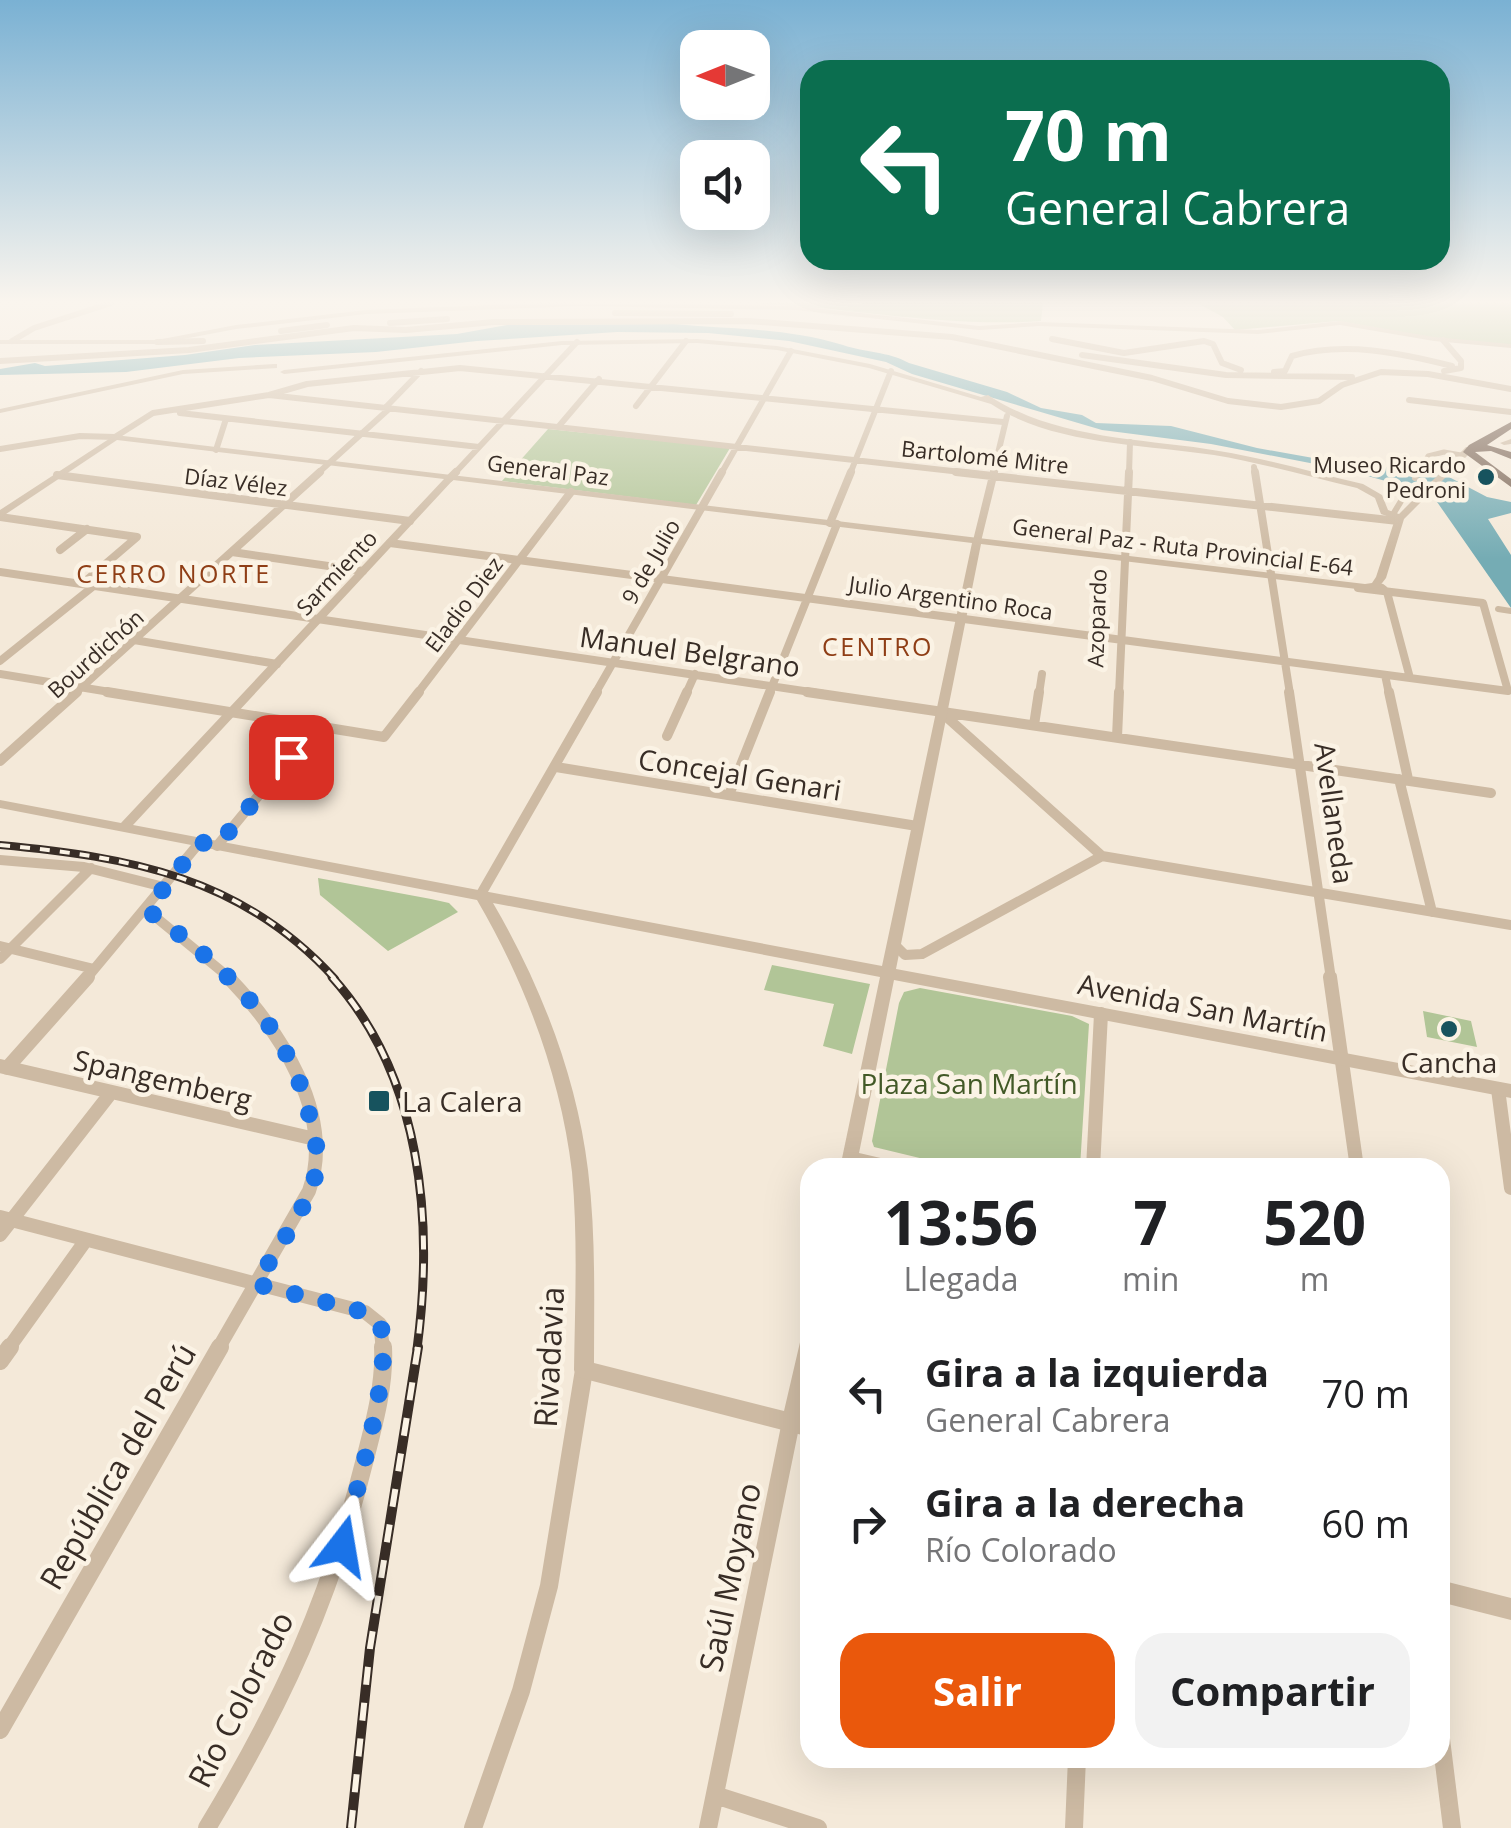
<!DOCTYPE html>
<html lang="es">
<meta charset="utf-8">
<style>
body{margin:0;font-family:"Open Sans",sans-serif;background:#f2f2f2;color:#202124;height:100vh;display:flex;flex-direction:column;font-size:38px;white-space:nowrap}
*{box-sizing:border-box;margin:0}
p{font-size:32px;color:#757577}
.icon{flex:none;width:55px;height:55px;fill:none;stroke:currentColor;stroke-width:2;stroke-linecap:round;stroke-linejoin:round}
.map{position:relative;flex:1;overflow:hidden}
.drawer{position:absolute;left:800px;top:1158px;width:650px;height:610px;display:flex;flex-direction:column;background:#fff;border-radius:30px;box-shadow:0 10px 40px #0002}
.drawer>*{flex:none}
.hud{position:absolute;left:800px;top:60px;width:650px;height:210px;border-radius:30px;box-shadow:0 10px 40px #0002;background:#0b6e4f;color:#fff;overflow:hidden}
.needle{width:65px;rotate:269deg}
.buttons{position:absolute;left:680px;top:30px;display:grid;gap:20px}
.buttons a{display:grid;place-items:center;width:90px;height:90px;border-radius:20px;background:#fff;box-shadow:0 10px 40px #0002;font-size:50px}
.pin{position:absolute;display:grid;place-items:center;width:85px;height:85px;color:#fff;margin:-42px;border-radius:20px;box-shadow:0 5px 15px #0006}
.me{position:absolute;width:110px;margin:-55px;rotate:14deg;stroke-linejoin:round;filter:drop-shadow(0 0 8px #0008)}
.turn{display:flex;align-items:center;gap:35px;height:210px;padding:0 40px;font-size:45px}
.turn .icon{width:130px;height:130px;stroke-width:2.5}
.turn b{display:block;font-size:70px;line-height:85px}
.eta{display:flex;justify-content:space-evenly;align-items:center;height:170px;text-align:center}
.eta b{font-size:60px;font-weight:700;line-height:70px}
.button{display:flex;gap:20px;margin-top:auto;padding:20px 40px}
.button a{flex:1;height:115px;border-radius:30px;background:#ea580c;color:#fff;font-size:40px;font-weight:700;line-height:115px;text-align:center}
.button a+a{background:#f2f2f2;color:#202124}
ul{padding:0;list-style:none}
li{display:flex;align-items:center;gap:30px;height:130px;padding:0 40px}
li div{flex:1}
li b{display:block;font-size:38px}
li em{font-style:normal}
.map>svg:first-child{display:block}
.green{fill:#b1c597}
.water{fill:#75acb4}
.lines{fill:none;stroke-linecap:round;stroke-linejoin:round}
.pedestrian-far1{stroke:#cdbaa3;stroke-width:5}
.pedestrian{stroke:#cdbaa3;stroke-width:6}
.minor-far4{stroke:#cdbaa3;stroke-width:6}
.minor-far3{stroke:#cdbaa3;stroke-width:8}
.minor-far2{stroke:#cdbaa3;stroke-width:10}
.minor-far1{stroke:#cdbaa3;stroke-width:14}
.minor{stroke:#cdbaa3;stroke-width:18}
.tertiary{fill:#cdbaa3;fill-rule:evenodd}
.primary{fill:#7b6555;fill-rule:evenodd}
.rail-far2-casing{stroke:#382d26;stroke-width:8}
.rail-far1-casing{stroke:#382d26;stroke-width:9}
.rail-casing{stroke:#382d26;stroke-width:10}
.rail-far2{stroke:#fbf3e5;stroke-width:4;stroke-dasharray:10;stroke-linecap:butt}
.rail-far1{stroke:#fbf3e5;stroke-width:5;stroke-dasharray:14;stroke-linecap:butt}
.rail{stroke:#fbf3e5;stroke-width:6;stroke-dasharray:18;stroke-linecap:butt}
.route{stroke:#1a73e8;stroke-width:18;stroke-dasharray:0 32.4}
.poi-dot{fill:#17535e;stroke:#fbf3e5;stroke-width:4}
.labels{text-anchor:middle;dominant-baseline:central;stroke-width:9;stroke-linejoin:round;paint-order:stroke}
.far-street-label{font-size:22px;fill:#382d26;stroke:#fbf3e5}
.far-poi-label{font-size:22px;fill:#382d26;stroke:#fbf3e5;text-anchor:end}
.far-neighbourhood-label{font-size:25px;letter-spacing:2.5px;fill:#8f3e16;stroke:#fbf3e5}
.street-label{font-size:28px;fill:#382d26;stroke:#fbf3e5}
.poi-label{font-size:28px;fill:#382d26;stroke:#fbf3e5}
.park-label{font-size:28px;fill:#425927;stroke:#fbf3e5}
.near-street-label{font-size:32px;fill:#382d26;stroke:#fbf3e5}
</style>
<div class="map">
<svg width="1511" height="1828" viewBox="0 0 1511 1828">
<rect width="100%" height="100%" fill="#f4e9d9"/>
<path class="green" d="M746 303H1043L1041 321C942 328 845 306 746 303Z
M1511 303V345L1434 338 1338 321 1235 330 1223 317 1199 304Z
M548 429 730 448 696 505 502 481Z
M318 878 431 899 449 903 458 912 388 951 320 895Z
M772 965 870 984 852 1054 823 1046 834 1004 764 990Z
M920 988 1072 1016 1089 1024 1080 1167H957L874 1147 872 1141 899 1003 904 992Z
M1423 1011 1471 1021 1477 1047 1427 1037Z"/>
<path class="water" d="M674 324C736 330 782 327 843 345 866 353 887 351 909 363L1007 392 1041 408 1082 415 1096 423 1171 426 1257 448 1358 466 1409 468 1449 477 1487 497 1511 502V513L1488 519 1511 555V608L1435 499 1418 490 1346 470 1211 444 1102 430 912 374 886 362 789 341 708 333 617 332 477 341 376 352 239 358 126 372 0 375V369L35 363 45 366 185 355 255 345 457 334 507 325Z"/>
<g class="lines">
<path class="pedestrian-far1" d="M1417 474 1428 456 1444 452 1461 455"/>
<path class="pedestrian" d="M1415 478 1419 472
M1392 516 1409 488
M1498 609 1511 611"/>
<path class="minor-far4" d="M615 313 731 314
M390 323 447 319
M281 331 327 325
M1052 339 1124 353 1204 341 1213 344 1222 363 1241 370
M1443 340 1461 361V368L1444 371
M12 341 34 328 111 303
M157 342 203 341
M1082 355 1226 375 1352 377
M0 361 189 350 354 328 406 330 494 322 748 321 952 337 1152 378 1228 401 1281 407 1319 401 1342 385 1381 372 1428 374 1511 389
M1274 372 1285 371 1292 356C1344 341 1401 353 1452 366
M269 395 979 474
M1409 400 1511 412
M636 406 686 341
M386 407 421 371
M180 413 479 447
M559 426 599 379
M0 449 80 436 115 437 153 413 269 395 307 384 460 368 1003 422
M216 450 226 419
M1254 467 1255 474
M317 474 390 408
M454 474 577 342
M721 474 791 351
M850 474 891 371
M993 474 1007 416
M1129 474 1130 442"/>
<path class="minor-far3" d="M956 472 1398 521
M1255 472 1290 694
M57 475 410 521
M450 478 456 472
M0 517 137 537 82 584
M830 523 851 472
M977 541 994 472
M390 543 1508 691 1483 603 1358 588
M60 550 87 529
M232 552 363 571
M0 572 824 694
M1382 588 1387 592 1410 678
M134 640 277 664
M0 661 95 585
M0 674 122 694
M1385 675 1389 694
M74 694 320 472
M417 694 571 492
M595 694 722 472
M686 694 695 674
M769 694 837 524
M1039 694 1042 674
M1119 694 1129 472"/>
<path class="minor-far2" d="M107 692 384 737 419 692
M807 692 1491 793
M1289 692 1331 979
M1389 692 1408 779
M941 712 1102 856
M1034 725 1039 692
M667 736 687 692
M1117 737 1119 692
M0 761 77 692
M556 767 917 826
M1399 779 1432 912
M729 795 770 692
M217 846 315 727
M1102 856 1511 925
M0 860 84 867 164 887
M481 894 597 692
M147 910 231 979
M893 943 905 955 922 954 1102 856
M0 946 94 969
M0 959 91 868
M86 979 200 842"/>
<path class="minor-far1" d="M1330 977 1357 1168
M0 1066 315 1139
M7 1068 88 977
M1498 1089 1511 1188
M850 1158 893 1168
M1093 1168 1101 1014
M0 1217 365 1312 380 1324 383 1349
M0 1235 110 1094
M8 1349 86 1240
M218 1349 309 1191C336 1114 279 1030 228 977"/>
<path class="minor" d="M0 1361 10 1347
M0 1730 220 1347
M1440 1731 1452 1828
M715 1795 818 1828
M207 1828C282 1704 330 1600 365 1459 374 1424 385 1384 383 1347
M473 1828 521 1691 549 1586 584 1370
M708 1828 791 1422
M1074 1828 1077 1758"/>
<path class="tertiary" d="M543 303 796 306 979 326 1039 322 1258 330 1340 321 1434 337 1511 344V348L1434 341 1340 325 1258 334 1039 326 979 330 796 310 582 306 366 314 236 329 157 344H0V340H157L236 325 366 310Z
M697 339 777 346 870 364 981 397 988 395C1056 440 1141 438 1219 451 1268 459 1315 473 1363 484L1382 495 1388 510 1399 514 1466 447H1472V451L1404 519 1386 578 1379 587 1365 590 981 544 896 969 1511 1084V1098L894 980 856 1168H840L880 977 493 903C540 983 577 1077 588 1170 596 1234 594 1299 594 1363L784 1411 801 1338 803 1331 810 1329V1380L802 1415 810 1417V1437L577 1377 574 1370C575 1304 578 1238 572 1172 561 1077 525 982 477 900L0 808V800L121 823 444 479 117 440 3 516 0 517V510L115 435 1365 584 1372 583 1376 577 1395 519 1381 514 1375 498 1357 488C1310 477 1262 463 1214 455 1143 444 1052 445 991 404L869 368 777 350 697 343 562 345 284 374 280 372 284 370 562 341ZM453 480 972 543 882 966 133 825Z
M274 364H277V368L183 374 0 413V409L183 370Z
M1511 439V444L1504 445 1500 443Z
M1440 1580 1511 1598V1620L1440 1602Z"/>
<path class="primary" d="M1511 422V429L1487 445 1511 452V459L1491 451 1475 452 1511 479V487L1463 452 1469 445Z"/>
<g class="rail-far2-casing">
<path id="rail-far2" d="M0 845C130 857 243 877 335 979"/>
</g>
<g class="rail-far1-casing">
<path id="rail-far1" d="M332 977C422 1077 434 1221 417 1349"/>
</g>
<g class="rail-casing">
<path id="rail" d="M351 1828 370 1648 418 1347"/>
</g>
<use href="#rail-far2" class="rail-far2"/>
<use href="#rail-far1" class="rail-far1"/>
<use href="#rail" class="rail"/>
</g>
<linearGradient id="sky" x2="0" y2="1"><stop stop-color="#7ab1d3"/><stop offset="0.54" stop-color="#faf5ee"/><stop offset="1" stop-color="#faf5ee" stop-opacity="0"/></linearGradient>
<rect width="1511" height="559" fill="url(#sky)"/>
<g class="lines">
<path class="route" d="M291 757 217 846 200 842 147 910C223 965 292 1027 311 1123 314 1137 320 1155 317 1169 308 1209 276 1249 256 1284L364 1312C371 1316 379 1319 381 1328 393 1371 354 1499 342 1546"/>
</g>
<g class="poi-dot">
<circle cx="1486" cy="477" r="10"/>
<circle cx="1449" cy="1029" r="10"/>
<rect x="367" y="1089" width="24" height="24" rx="5"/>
</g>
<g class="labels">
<g class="far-street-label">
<text transform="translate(985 456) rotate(6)">Bartolomé Mitre</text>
<text transform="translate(548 469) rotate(7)">General Paz</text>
<text transform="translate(236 481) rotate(7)">Díaz Vélez</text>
<text transform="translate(1183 546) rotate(7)">General Paz - Ruta Provincial E-64</text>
<text transform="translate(650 561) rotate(-60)">9 de Julio</text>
<text transform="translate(336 572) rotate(-47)">Sarmiento</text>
<text transform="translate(951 597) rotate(8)">Julio Argentino Roca</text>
<text transform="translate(463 604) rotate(-53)">Eladio Diez</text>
<text transform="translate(1096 618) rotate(-88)">Azopardo</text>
<text transform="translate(95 653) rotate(-42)">Bourdichón</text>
</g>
<g class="far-poi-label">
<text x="1466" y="464">Museo Ricardo<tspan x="1466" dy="25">Pedroni</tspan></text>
</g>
<g class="far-neighbourhood-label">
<text x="174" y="573">CERRO NORTE</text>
<text x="878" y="646">CENTRO</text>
</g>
<g class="street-label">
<text transform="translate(690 651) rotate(8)">Manuel Belgrano</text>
<text transform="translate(740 774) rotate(9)">Concejal Genari</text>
<text transform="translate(1335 813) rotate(82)">Avellaneda</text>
<text transform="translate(1203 1007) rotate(11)">Avenida San Martín</text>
<text transform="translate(163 1079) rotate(13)">Spangemberg</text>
</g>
<g class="poi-label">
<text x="1449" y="1062">Cancha</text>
<text x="402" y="1101" text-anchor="start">La Calera</text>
</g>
<g class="park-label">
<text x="969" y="1083">Plaza San Martín</text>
</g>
<g class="near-street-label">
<text transform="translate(548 1357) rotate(-87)">Rivadavia</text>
<text transform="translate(117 1466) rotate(-60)">República del Perú</text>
<text transform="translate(729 1577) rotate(-78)">Saúl Moyano</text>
<text transform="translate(240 1699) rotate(-63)">Río Colorado</text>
</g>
</g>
</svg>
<div class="buttons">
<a><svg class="needle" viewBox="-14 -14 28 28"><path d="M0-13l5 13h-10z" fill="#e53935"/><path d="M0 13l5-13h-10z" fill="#757577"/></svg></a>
<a><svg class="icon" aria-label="sound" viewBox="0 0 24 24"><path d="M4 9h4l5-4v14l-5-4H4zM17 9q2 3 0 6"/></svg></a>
</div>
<div class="pin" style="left:291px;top:757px;background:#d93025"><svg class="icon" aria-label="arrive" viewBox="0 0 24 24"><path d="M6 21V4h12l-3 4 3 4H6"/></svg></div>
<svg class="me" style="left:342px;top:1546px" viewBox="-20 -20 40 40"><path d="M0-17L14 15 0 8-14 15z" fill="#1a73e8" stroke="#fff" stroke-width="4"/></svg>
<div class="hud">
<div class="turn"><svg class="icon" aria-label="left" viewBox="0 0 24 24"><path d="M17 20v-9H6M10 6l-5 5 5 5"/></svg><div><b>70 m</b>General Cabrera</div></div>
</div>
<section class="drawer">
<div class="eta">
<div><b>13:56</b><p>Llegada</p></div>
<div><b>7</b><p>min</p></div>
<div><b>520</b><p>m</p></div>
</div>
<ul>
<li><svg class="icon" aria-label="left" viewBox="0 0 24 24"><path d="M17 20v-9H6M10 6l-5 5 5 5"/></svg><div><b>Gira a la izquierda</b><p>General Cabrera</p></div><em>70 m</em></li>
<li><svg class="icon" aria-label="right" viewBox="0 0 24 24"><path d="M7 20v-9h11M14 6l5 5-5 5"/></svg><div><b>Gira a la derecha</b><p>Río Colorado</p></div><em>60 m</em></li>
</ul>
<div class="button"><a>Salir</a><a>Compartir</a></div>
</section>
</div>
